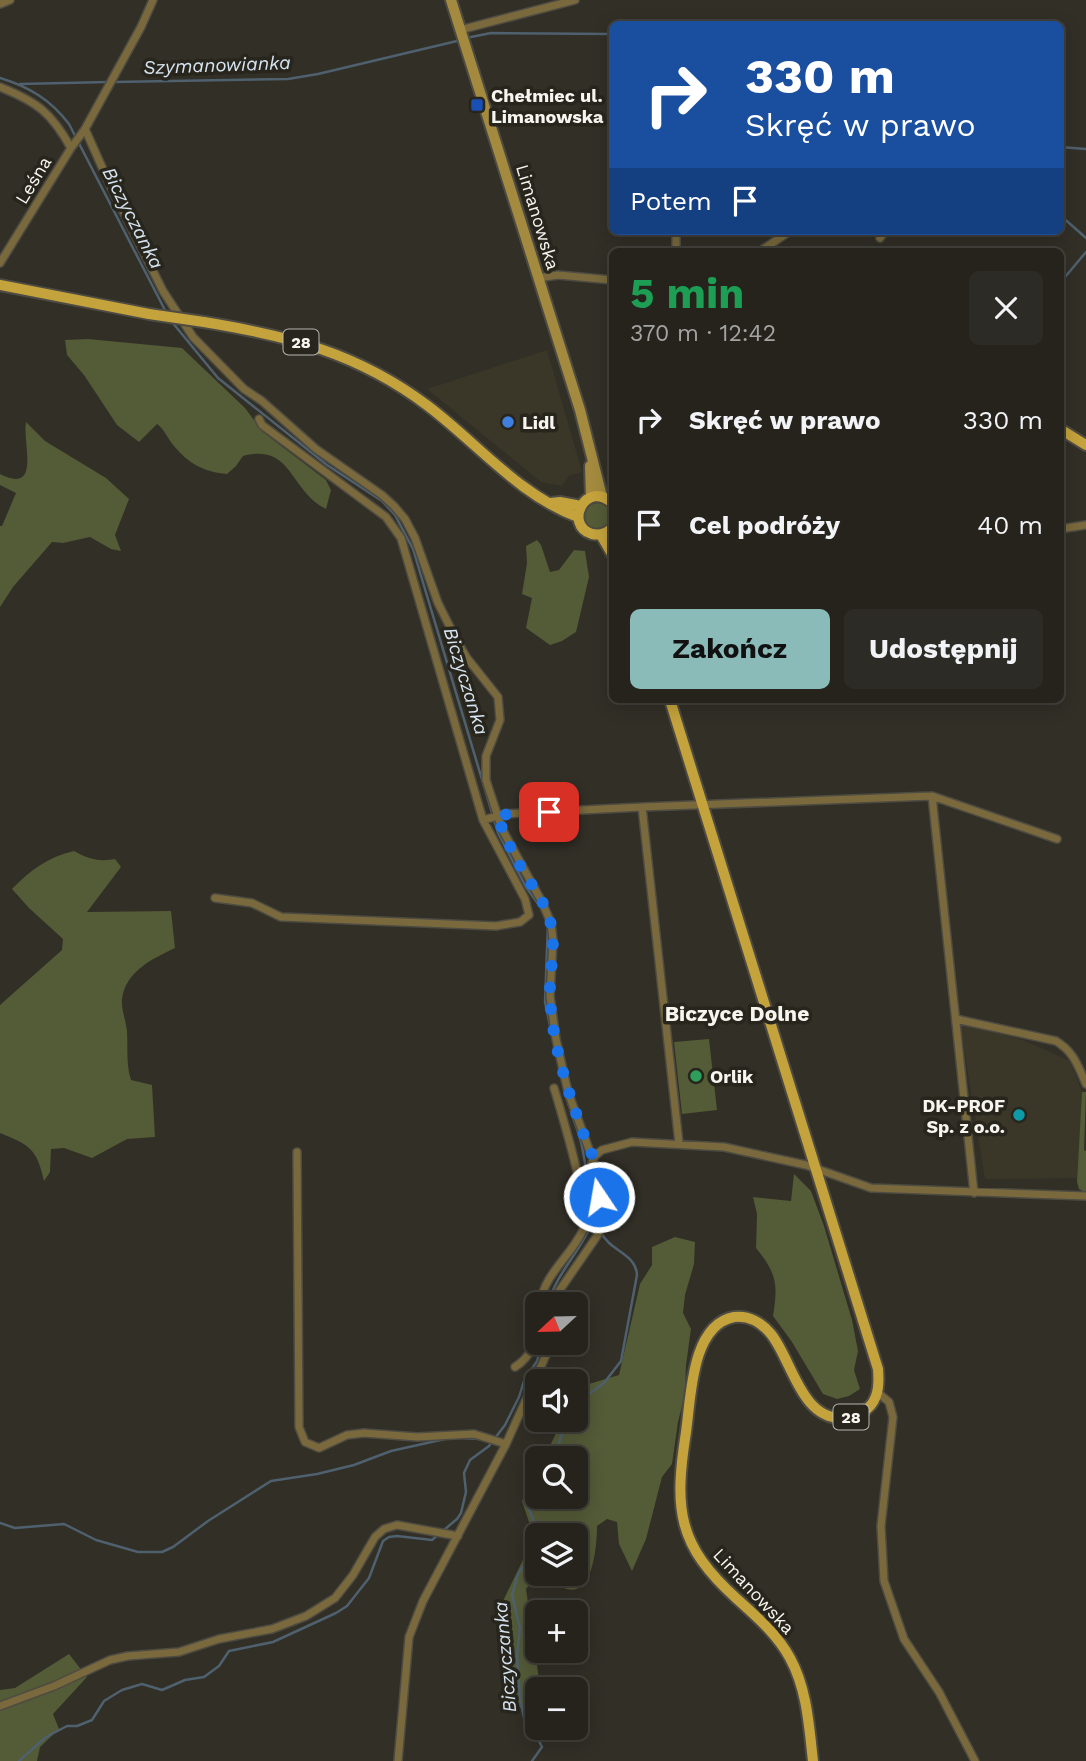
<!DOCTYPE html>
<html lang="pl">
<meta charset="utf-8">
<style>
body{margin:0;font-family:"Work Sans",sans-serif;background:#2d2b25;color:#f1f3f6;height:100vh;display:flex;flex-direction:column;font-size:26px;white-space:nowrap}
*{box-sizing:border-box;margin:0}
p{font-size:23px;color:#a3a4a3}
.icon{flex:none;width:38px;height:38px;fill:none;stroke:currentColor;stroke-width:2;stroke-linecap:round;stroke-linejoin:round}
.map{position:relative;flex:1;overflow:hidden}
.sheet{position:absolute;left:609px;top:248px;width:455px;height:455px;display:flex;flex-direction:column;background:#25231c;border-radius:10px;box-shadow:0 4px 18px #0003,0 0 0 2px #42403b}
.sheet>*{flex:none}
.hud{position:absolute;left:609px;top:21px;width:455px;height:214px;border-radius:10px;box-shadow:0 4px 18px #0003,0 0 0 2px #42403b;background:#1a4fa0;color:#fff;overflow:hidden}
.needle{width:46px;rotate:248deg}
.buttons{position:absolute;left:525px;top:1292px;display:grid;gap:14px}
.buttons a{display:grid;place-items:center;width:63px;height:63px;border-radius:10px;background:#25231c;box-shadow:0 4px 18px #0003,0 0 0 2px #42403b;font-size:35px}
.pin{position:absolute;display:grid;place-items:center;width:60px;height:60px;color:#fff;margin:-30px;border-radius:14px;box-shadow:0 4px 10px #0006}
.me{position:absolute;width:77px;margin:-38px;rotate:348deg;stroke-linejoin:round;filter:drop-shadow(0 0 5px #0008)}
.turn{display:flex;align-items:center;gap:24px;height:147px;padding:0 21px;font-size:32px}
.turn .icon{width:91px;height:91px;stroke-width:2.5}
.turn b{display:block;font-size:49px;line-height:60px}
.then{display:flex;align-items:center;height:66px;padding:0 21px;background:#0003;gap:14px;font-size:26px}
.round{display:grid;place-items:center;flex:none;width:74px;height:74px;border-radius:10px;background:#2d2b25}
.head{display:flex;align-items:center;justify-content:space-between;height:119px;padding:0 21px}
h1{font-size:42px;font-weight:700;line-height:52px;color:#1e9e55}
.button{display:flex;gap:14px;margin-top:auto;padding:14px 21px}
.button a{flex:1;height:80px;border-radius:10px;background:#8bbbb9;color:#111;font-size:28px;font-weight:700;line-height:80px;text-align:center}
.button a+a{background:#2d2b25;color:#f1f3f6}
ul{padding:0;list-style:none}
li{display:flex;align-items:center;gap:21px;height:105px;padding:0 21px}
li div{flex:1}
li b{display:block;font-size:26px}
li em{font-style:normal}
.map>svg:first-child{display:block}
.built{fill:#3a3728}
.green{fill:#545b37}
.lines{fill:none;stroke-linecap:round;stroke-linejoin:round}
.stream{stroke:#4f606e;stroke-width:2.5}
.street-casing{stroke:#4d4b42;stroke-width:10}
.secondary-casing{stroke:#4d4b42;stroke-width:14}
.primary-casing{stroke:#4d4b42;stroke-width:14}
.street{stroke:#79693c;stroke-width:7}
.secondary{stroke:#a38a3e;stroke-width:10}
.primary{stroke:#c4a23c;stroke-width:10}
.primary-bridge-casing{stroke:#4d4b42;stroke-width:14;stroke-linecap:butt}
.primary-bridge{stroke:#c4a23c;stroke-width:10}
.route{stroke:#1a73e8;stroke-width:12;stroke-dasharray:0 21.6}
.transit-dot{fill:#1a4fb4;stroke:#27251c;stroke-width:2.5}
.shop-dot{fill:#3f7fe0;stroke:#27251c;stroke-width:2.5}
.leisure-dot{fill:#2e9e5b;stroke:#27251c;stroke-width:2.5}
.culture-dot{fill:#0f9aa8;stroke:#27251c;stroke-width:2.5}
.labels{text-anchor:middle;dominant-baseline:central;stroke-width:7;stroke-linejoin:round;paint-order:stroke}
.shield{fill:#27251c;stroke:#b8b7b0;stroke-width:2}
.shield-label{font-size:16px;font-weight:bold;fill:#f6f5ef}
.poi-label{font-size:18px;font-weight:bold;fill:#f6f5ef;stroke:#27251c;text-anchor:start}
.street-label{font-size:18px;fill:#f6f5ef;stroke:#27251c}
.water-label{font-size:19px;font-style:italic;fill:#d7e4f1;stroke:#27251c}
.quarter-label{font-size:21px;font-weight:bold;fill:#f6f5ef;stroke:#27251c}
</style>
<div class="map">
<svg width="1086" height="1761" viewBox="0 0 1086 1761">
<rect width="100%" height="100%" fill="#312f26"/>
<path class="built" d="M547 350 582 472 569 476 562 486 541 482 427 389Z
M960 1023 1023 1040 1070 1061 1082 1092 1078 1178 985 1179Z"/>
<path class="green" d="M88 339 182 348 245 408 263 432 326 480 331 490 326 509C289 491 293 443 243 456L236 466 227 474C204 472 189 464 174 446 167 438 165 430 157 424L139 442 117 425 84 375 67 355 65 340Z
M26 422 45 441 106 478 129 499 115 535 121 551 111 549 90 537 63 543 52 542 13 587 0 607V526H2L16 493 0 485V474C42 495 22 443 26 422Z
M585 516a13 13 0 1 1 26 0a13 13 0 1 1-26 0Z
M537 540 541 545 550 572 559 570 574 550 585 551 589 577 576 632 562 641 550 645 526 628 532 598 522 594 527 563 526 546Z
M74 851C88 859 99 862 115 859L121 867 87 912 171 911 175 948C152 959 126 971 122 999 121 1009 126 1021 127 1031 128 1048 126 1064 131 1080L152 1085 155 1137 127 1139 92 1158 64 1148 51 1149 50 1172 44 1181C37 1149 30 1145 0 1133V1005L62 950 63 939 29 908 12 889C30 870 48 857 74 851Z
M709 1039 717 1110 682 1114 674 1042Z
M1082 1092H1086L1084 1150 1086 1151V1193L1079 1189 1077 1182Z
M794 1174 811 1191 824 1226 852 1320 858 1351 854 1370 860 1389 849 1396 837 1399 823 1394 792 1342 773 1316C778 1284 777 1274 756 1248L757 1214 753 1197 791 1201Z
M675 1237 695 1242 694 1264 685 1295 683 1313 691 1329 686 1365 685 1394 678 1422 672 1464 662 1477 646 1539 632 1571 619 1544 617 1522 607 1519 597 1526C597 1547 592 1607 559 1585L558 1573H576V1535H537L538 1573 526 1589 540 1686V1689H537V1711L531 1717 514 1702 511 1692 505 1645 510 1616 503 1601 534 1537 522 1501 537 1470V1496H576V1458H544L563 1419H576V1394L579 1387 619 1375 640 1284 652 1265V1247Z
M69 1654 87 1677 53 1714 59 1729 40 1747 37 1761H0V1690L15 1688Z"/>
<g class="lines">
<path class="stream" d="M471 37 491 33 612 34
M0 78C29 87 50 99 69 124L167 314
M114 82 288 79 318 74 457 41
M20 84 108 82
M1060 147 1086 149
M1060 215 1086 238
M1060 283 1086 252
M172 322 218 378 327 465 382 501 395 515 413 549 498 833 526 887 541 908
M548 923 545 1002 552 1035
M566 1096C570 1111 577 1127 581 1142 588 1172 588 1204 601 1232 609 1251 636 1253 637 1275L621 1361 604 1383 589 1394 576 1408
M548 1304C556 1273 583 1249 594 1218
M462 1438 480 1439
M553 1458 568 1419
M537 1487 527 1504 539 1535
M0 1523 15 1528 64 1524 96 1540 138 1552H162L173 1547 208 1521 271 1481 317 1474 354 1465 391 1451 445 1439
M19 1761 46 1737 67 1726H77L92 1720 104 1701 122 1690 142 1684 162 1690 185 1680 204 1677 219 1666 229 1651 273 1642 336 1613 347 1606 369 1578 383 1541 389 1537 397 1536 432 1540 457 1519 461 1513 466 1492 464 1473 470 1460 489 1446 505 1425 519 1397 524 1381 537 1361 543 1342
M532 1761 542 1747 538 1739 532 1735 526 1728 520 1698 517 1656 520 1628 512 1595 518 1574 537 1547"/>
<g class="street-casing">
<path id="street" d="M0 4 10 0
M460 30 575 0
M0 87C37 102 51 112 71 148
M85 129 110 185 163 291 193 337 244 389 262 401 316 449 382 495 394 506 405 519 415 538 438 603 458 643 467 658 498 697 500 720 486 756V780L502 829 542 902 551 923 553 940 550 996 556 1039 568 1092 590 1152 595 1156
M880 238 885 231
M676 252V231
M759 252 790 231
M0 263 71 148 85 129 141 27 153 0
M538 278 558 275 612 280
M1060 529 1086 525
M932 796 974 1193
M642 807 679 1143
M483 820 505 814 642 807 932 796 1057 839
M215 898 252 903 281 917 496 926 520 922 529 915 525 899 483 820 401 538 386 517 262 425 259 419
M956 1019 1056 1041C1074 1052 1078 1066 1086 1084
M297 1152 299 1427 305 1442 319 1448 347 1435 364 1433 417 1437 474 1434 506 1444
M540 1304C544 1274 571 1256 583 1230 592 1212 561 1112 554 1088
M555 1304V1297L597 1236 605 1218 594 1175 592 1162 595 1156 602 1150 632 1142 724 1147 806 1165 871 1188 1086 1196
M515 1367C532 1356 535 1343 537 1324
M877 1392 889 1402 893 1417 881 1526 884 1581 904 1639 939 1692 975 1761
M0 1706 54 1686 110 1660 128 1656 179 1652 219 1639 272 1629 306 1616 335 1598 353 1575 375 1537 384 1529 397 1525 458 1536
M398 1761 409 1637 423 1601 506 1444 552 1342"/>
</g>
<g class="secondary-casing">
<path id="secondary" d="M451 0 580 410 602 497
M590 466 591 497"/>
</g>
<g class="primary-casing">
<path id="primary" d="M0 285 149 314
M204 322C289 336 358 353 428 406 477 443 520 496 578 517
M1060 429 1086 445
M551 503 560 502 581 506
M612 503C586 479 563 525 592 534 601 536 607 533 612 528
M601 535 612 554
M670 700 878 1369C879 1382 879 1395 871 1405 864 1413 854 1418 843 1418 801 1420 792 1360 771 1334 762 1323 749 1315 734 1317 691 1325 691 1398 686 1432 674 1509 677 1545 737 1599 757 1617 777 1634 790 1658 807 1689 809 1726 813 1761"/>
</g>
<use href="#street" class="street"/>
<use href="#secondary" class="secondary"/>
<use href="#primary" class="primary"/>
<g class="primary-bridge-casing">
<path id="primary-bridge" d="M149 314 204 322"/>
</g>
<use href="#primary-bridge" class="primary-bridge"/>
</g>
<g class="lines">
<path class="route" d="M549 812 497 815C504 834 512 852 522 869 532 886 545 902 550 921 557 945 549 971 550 996 552 1050 572 1102 590 1152L594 1156 592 1162 599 1197"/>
</g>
<rect class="transit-dot" x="470" y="98" width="14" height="14" rx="3.5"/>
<circle class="shop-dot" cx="508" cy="422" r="7"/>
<circle class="leisure-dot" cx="696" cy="1076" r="7"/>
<circle class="culture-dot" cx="1019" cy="1115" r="7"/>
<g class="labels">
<g class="shield">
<rect x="283.5" y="329.5" width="35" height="25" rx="5"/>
<rect x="833.5" y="1404.5" width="35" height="25" rx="5"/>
</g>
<g class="shield-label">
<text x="301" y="342">28</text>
<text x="851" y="1417">28</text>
</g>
<g class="poi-label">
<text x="491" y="95">Chełmiec ul.<tspan x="491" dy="21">Limanowska</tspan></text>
<text x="522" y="422">Lidl</text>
<text x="710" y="1076">Orlik</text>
<text x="1005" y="1105" text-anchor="end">DK-PROF<tspan x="1005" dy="21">Sp. z o.o.</tspan></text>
</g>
<g class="street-label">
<text transform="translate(33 180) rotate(-59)">Leśna</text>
<text transform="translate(538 217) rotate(73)">Limanowska</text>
<text transform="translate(754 1591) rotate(47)">Limanowska</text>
</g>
<g class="water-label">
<text transform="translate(217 65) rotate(-2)">Szymanowianka</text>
<text transform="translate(133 218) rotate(63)">Biczyczanka</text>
<text transform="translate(466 681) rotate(73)">Biczyczanka</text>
<text transform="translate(505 1657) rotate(-95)">Biczyczanka</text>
</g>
<g class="quarter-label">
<text x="737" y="1013">Biczyce Dolne</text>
</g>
</g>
</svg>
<div class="buttons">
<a><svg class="needle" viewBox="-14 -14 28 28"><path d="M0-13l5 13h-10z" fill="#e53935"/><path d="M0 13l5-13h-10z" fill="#a3a4a3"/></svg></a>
<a><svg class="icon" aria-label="sound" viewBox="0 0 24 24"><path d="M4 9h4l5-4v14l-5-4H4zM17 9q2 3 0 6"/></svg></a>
<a><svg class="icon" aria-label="search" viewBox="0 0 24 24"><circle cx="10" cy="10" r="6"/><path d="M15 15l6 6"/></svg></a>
<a><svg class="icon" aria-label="layers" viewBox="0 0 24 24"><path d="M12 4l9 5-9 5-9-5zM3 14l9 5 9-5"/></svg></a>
<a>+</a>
<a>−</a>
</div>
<div class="pin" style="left:549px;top:812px;background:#d93025"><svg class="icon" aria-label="arrive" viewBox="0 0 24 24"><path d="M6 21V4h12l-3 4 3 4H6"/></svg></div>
<svg class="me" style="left:599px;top:1197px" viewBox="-20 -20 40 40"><circle r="17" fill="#1a73e8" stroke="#fff" stroke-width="3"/><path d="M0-11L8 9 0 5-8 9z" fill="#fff"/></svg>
<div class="hud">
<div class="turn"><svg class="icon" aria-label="right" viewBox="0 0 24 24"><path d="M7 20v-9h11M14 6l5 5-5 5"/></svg><div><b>330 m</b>Skręć w prawo</div></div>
<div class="then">Potem<svg class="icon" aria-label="arrive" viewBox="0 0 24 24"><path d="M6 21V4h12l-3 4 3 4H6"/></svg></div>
</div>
<section class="sheet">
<div class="head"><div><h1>5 min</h1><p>370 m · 12:42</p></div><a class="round"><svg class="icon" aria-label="close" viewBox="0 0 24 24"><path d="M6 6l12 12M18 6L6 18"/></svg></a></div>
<ul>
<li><svg class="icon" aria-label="right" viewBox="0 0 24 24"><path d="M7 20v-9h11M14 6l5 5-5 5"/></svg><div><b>Skręć w prawo</b></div><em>330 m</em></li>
<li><svg class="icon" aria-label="arrive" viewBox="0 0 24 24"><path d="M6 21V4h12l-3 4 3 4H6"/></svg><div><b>Cel podróży</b></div><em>40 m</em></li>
</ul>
<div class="button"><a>Zakończ</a><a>Udostępnij</a></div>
</section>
</div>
